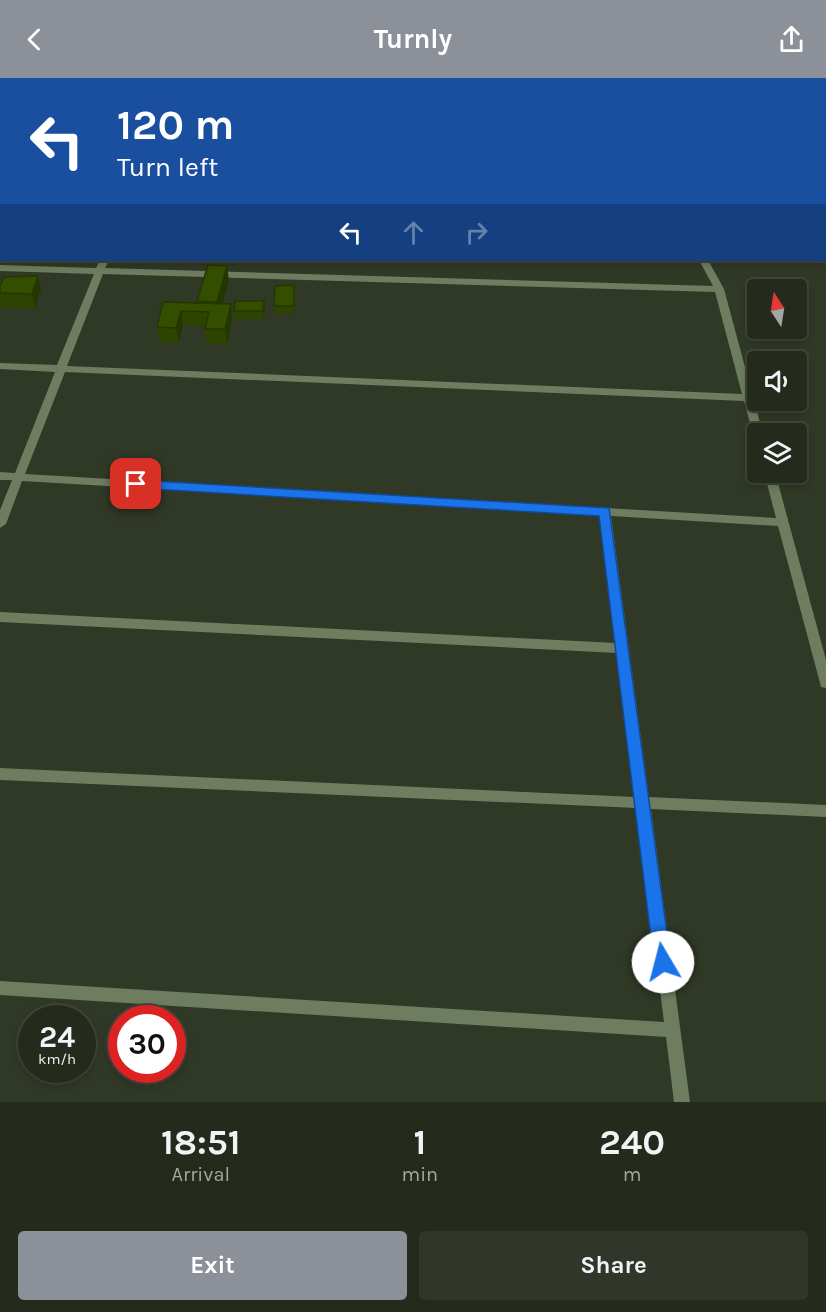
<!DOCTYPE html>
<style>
body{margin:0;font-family:Karla,sans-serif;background:#303629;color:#f1f3f6;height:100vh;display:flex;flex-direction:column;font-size:22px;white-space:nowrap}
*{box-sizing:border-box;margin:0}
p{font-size:20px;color:#a3a7a3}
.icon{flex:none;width:33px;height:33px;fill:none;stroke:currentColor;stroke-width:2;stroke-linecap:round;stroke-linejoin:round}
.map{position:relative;height:1024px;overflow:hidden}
.details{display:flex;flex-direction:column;background:#242a1c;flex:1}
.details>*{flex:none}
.top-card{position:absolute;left:0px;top:0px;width:826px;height:183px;box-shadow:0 3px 9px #0003,0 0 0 2px #41463b;background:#1a4fa0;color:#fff;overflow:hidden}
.needle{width:39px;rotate:348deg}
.tools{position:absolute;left:747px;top:201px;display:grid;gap:12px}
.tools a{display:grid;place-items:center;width:60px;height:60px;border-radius:6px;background:#242a1c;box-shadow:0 3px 9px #0003,0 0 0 2px #41463b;font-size:30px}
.speed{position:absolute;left:18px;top:927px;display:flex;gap:12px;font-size:30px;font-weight:700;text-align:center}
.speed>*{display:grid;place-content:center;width:78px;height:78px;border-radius:50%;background:#242a1c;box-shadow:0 3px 9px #0003,0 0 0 2px #41463b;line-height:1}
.speed small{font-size:15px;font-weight:400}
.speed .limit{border:9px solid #d22;background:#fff;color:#111}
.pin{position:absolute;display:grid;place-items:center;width:51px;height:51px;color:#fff;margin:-26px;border-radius:12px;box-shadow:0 3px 9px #0006}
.me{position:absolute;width:66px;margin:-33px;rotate:352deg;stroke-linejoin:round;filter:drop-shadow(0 0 4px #0008)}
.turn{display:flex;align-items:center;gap:21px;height:126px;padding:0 18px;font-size:27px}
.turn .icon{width:78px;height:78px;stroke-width:2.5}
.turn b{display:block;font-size:42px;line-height:51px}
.lanes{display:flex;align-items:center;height:57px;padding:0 18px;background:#0003;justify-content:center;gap:30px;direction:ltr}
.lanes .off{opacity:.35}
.eta{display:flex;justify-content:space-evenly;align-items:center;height:102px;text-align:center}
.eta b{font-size:36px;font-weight:700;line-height:42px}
.action{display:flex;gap:12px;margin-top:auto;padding:12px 18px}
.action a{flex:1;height:69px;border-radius:6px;background:#8c9099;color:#fff;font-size:24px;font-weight:700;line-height:69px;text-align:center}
.action a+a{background:#303629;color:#f1f3f6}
header{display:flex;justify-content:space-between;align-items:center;height:78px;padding:0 18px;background:#8c9099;color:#fff;font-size:27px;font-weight:700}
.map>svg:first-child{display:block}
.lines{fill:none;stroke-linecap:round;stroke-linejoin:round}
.street{fill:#6e7c5f;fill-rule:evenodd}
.secondary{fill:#8ea475;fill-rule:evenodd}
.highway{fill:#bdde95;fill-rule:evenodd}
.wall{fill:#2d4300}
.shaded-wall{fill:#243700}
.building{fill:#344e00;stroke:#243700;stroke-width:1.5}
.route{fill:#1a73e8;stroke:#114b97;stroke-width:1.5}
</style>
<header><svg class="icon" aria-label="back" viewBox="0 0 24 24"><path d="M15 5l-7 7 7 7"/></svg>Turnly<svg class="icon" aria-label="share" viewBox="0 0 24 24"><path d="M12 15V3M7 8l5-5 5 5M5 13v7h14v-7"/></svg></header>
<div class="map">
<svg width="826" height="1024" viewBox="0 0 826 1024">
<rect width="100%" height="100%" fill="#303826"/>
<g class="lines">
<path class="street" d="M682 0H690V2H682Z
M0 117H2V123H0Z
M100 182H109L105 190 713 208 699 182H708L724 211 763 356H758V359L753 356 744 323 65 294 25 396 776 440 764 394H775L826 582V610L821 609 820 605 778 448 611 438 649 719 826 727V739L651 731 690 1024H674L666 959 0 917V903L664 944 637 730 0 702V690L635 719 617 575 0 544V534L616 565 600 437 22 403 6 446 0 450V432L12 402H0V394L15 395 55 294 0 291V285L57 287 94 196 0 193V187L96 190ZM103 196 715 214 742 316 67 288Z"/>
<path class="secondary" d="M0 34H2V38H0Z
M825 105H826V111H825Z"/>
<path class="highway" d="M218 0H248L249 2H219Z
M543 0H571L572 2H544Z
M825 19H826V27H825Z
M825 41H826V49H825Z"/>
</g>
<path class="wall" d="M229 203 222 225 231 226 232 240 227 266 207 265 205 251V248L183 247 179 264H159L157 249 163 224 197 225V223Z
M0 208 41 212 35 230H1L0 225Z
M295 214 294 235 275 236 274 228Z
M265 230 264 240 234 241V233Z"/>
<path class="shaded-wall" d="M227 188 229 203 219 238 217 224Z
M38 198 41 212 35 230 32 216Z
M264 223 265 230 264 240 263 233Z
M231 226 232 240 227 266 225 251Z
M181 233 183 247 179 264 176 250Z"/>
<path class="building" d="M825 112H826V124H825Z
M0 121H2V137H0Z
M208 187 227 188 217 224 197 223Z
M38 198 32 216 0 215V208L4 199Z
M294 207V228H274L275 208Z
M235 223H264L263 233H234Z
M163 224 231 226 225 251H205L209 234 181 233 176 250 157 249Z"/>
<path class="route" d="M136 402 609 430 671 884 669 890 663 892 657 890 654 884 599 438 136 410 129 406Z"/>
</svg>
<div class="tools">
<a><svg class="needle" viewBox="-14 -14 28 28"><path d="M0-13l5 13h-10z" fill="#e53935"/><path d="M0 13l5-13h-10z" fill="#a3a7a3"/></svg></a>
<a><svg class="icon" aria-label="sound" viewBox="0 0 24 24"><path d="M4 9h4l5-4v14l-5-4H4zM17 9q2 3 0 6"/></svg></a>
<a><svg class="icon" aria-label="layers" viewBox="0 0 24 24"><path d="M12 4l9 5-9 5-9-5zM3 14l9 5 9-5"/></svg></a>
</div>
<div class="speed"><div>24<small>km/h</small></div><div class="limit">30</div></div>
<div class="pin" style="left:136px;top:406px;background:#d93025"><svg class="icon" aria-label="arrive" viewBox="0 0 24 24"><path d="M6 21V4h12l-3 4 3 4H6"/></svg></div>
<svg class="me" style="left:663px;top:884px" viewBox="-20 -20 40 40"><circle r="19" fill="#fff"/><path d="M0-13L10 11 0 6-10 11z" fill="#1a73e8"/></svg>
<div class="top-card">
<div class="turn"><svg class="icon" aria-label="left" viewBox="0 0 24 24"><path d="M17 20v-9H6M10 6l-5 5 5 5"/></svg><div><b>120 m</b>Turn left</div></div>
<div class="lanes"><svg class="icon" aria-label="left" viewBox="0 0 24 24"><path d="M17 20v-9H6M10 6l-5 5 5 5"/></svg><svg class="icon off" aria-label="ahead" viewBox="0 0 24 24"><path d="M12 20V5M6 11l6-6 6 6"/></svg><svg class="icon off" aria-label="right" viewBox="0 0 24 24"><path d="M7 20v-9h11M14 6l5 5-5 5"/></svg></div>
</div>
</div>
<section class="details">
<div class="eta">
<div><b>18:51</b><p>Arrival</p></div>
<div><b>1</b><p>min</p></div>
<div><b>240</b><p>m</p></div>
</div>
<div class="action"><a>Exit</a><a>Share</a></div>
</section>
